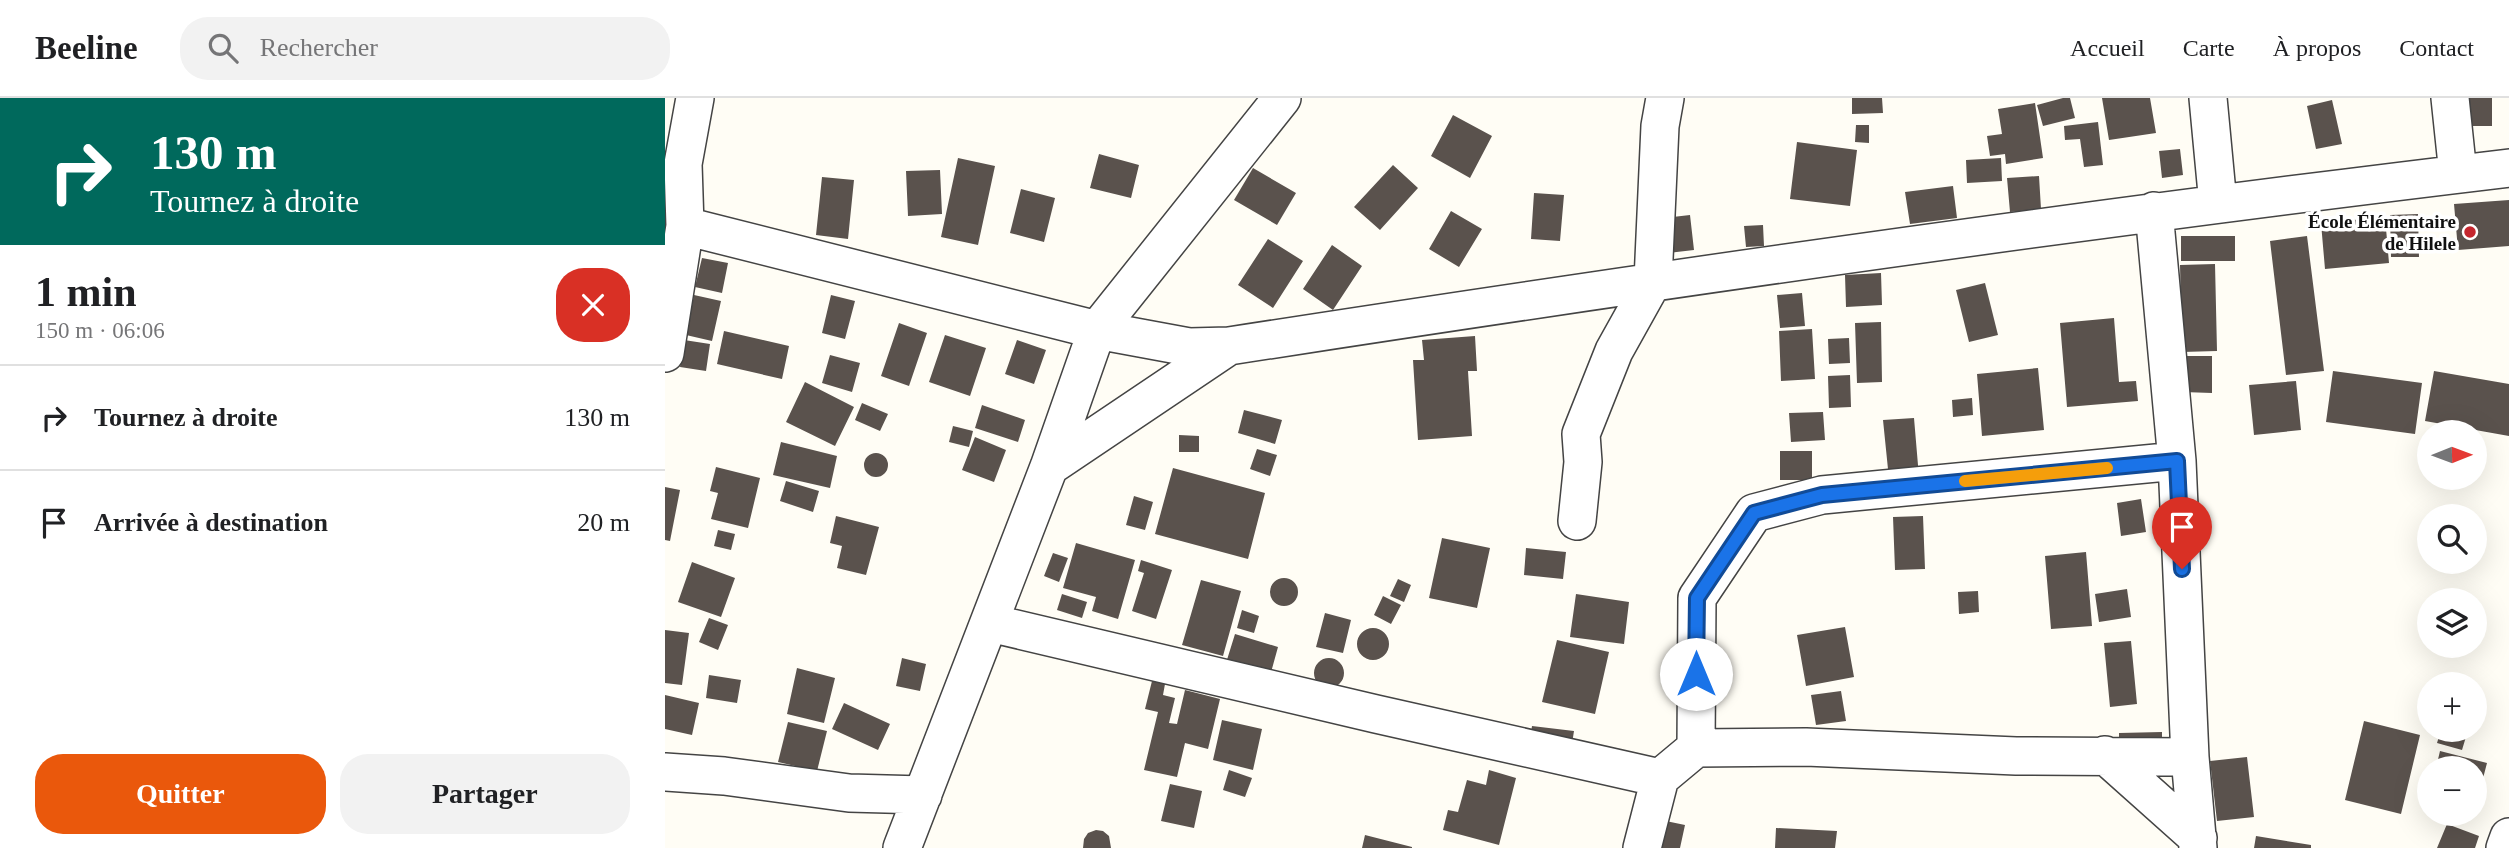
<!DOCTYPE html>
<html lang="fr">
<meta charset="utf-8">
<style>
body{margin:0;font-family:"Times New Roman",serif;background:#f2f2f2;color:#202124;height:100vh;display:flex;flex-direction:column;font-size:26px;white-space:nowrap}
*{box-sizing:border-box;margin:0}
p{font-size:23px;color:#757577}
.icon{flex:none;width:38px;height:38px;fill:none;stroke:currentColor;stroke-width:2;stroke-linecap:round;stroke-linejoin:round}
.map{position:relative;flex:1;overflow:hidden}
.side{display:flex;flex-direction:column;background:#fff;width:665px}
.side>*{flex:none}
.banner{background:#00695c;color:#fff;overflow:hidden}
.needle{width:46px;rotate:89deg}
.buttons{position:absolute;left:1752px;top:322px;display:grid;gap:14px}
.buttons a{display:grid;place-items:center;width:70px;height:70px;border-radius:50%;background:#fff;box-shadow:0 7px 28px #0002;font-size:35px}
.pin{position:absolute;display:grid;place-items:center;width:60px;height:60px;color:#fff;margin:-72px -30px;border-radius:50% 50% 50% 0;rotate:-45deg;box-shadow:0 0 7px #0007}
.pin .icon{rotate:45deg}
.me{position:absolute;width:77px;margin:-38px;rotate:0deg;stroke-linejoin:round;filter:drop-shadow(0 0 5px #0008)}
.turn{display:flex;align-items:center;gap:24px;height:147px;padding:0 35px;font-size:32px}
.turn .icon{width:91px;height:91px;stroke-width:2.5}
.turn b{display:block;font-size:49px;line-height:60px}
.round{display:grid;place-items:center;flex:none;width:74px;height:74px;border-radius:28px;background:#f2f2f2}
.summary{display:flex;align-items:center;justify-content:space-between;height:119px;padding:0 35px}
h1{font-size:42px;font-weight:800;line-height:52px}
.action{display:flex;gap:14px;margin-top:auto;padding:14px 35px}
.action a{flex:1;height:80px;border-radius:28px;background:#ea580c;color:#fff;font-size:28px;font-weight:800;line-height:80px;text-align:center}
.action a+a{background:#f2f2f2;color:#202124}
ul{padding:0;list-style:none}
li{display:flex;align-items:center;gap:21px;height:105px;padding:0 35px;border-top:2px solid #e0e0e0}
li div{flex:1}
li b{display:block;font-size:26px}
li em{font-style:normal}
header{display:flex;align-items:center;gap:42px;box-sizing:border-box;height:98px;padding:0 35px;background:#fff;border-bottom:2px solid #e0e0e0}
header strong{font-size:33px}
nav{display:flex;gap:38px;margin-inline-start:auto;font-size:24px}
.search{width:490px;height:63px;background:#f2f2f2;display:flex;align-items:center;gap:18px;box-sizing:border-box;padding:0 24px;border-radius:28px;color:#757577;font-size:26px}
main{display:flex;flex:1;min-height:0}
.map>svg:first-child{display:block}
.building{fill:#5a524d}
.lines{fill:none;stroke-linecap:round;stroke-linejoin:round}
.minor-casing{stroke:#444;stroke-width:40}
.minor{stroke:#fff;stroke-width:37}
.route-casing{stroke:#114b97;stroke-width:18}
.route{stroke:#1a73e8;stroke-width:12}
.slow{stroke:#f59e0b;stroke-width:12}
.poi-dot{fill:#c4262e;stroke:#fff;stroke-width:2.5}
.labels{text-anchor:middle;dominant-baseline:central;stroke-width:7;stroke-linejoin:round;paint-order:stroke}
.poi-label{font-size:19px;font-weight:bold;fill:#111;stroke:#fff;text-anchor:end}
</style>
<header>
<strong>Beeline</strong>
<div class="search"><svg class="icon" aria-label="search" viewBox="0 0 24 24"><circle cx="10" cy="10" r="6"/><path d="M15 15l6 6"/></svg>Rechercher</div>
<nav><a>Accueil</a><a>Carte</a><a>À propos</a><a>Contact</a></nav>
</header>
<main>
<section class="side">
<div class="banner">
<div class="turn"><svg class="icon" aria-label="right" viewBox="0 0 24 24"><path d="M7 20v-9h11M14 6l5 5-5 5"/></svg><div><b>130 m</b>Tournez à droite</div></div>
</div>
<div class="summary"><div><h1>1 min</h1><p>150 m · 06:06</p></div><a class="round" style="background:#d93025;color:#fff"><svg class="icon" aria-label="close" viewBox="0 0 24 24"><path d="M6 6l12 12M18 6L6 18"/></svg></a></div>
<ul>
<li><svg class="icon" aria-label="right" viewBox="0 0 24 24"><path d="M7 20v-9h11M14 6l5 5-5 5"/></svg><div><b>Tournez à droite</b></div><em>130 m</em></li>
<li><svg class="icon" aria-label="arrive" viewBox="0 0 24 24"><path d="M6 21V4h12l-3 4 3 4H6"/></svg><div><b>Arrivée à destination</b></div><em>20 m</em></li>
</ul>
<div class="action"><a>Quitter</a><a>Partager</a></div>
</section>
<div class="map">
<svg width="1844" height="750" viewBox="0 0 1844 750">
<rect width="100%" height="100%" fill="#fffdf5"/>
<path class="building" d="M1187 0H1217L1218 15 1187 16Z
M1398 0H1405L1410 20 1378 28 1372 7Z
M1437 0H1485L1491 35 1444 42Z
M1790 0H1827V28H1790Z
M1667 2 1677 46 1651 51 1642 8Z
M1370 5 1378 60 1341 66 1340 56 1325 58 1322 38 1337 36 1333 11Z
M788 17 827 38 805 80 766 58Z
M1433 24 1438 67 1419 69 1415 41 1400 42 1399 28Z
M1191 27H1204V45L1190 44Z
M1132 44 1192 52 1185 108 1125 101Z
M1515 51 1518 77 1497 80 1494 53Z
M434 56 474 67 466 100 425 90Z
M293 60 330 68 313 147 276 139Z
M1336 60 1337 83 1302 85 1301 62Z
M728 67 753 90 715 132 689 109Z
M588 70 631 95 612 127 569 102Z
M275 72 277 116 243 118 241 73Z
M1374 78 1376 111 1345 114 1342 80Z
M157 79 189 82 183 141 151 137Z
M1288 88 1292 120 1245 126 1240 94Z
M356 91 390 100 379 144 345 135Z
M869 95 899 97 895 143 866 141Z
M1844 102V148L1793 152 1789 106Z
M786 113 817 131 794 169 764 151Z
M1753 116 1754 159H1726L1725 117Z
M1025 117 1029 152 1003 155 999 120Z
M1720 119 1724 165 1660 171 1656 125Z
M1098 127 1099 148 1081 149 1079 128Z
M1516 138H1570V163H1516Z
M1642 138 1659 273 1621 277 1605 143Z
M603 141 638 163 608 210 573 187Z
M667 147 697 168 668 212 638 191Z
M37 160 63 165 57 195 30 189Z
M1550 166 1552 253 1517 254 1515 167Z
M1216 175 1217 207 1181 209 1180 177Z
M1320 185 1333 237 1304 244 1291 192Z
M1137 195 1140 228 1115 230 1112 197Z
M29 197 56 203 47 243 21 237Z
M166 197 190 203 180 241 157 235Z
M1449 220 1454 284 1471 283 1473 303 1402 309 1395 225Z
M1216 224 1217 284 1192 285 1190 225Z
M234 225 262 235 244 288 216 278Z
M1147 231 1150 281 1116 283 1114 233Z
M59 233 124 248 117 281 52 266Z
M280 237 321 250 305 298 264 284Z
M810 238 812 273H803L807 338 753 342 748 262H759L757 242Z
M1184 240 1185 265 1164 266 1163 241Z
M19 242 45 246 41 273 15 269Z
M352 242 381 252 369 286 340 276Z
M165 257 195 265 187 294 157 285Z
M1518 258H1547V295L1518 294Z
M1373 270 1379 332 1317 338 1312 276Z
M1668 273 1757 285 1750 336 1661 324Z
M1769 273 1844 286V338L1760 323Z
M1185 277 1186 309 1164 310 1163 278Z
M1631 283 1636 332 1589 337 1584 287Z
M140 284 189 309 170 348 121 324Z
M1307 300 1308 317 1288 319 1287 302Z
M197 305 223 316 215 333 190 322Z
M317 307 360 322 353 344 310 330Z
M579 312 617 322 610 346 573 335Z
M1158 314 1160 342 1126 344 1124 315Z
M1249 320 1254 379 1224 381 1218 322Z
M288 328 308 333 304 349 284 344Z
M514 337 534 338V354H514Z
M310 339 341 352 329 384 297 372Z
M116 344 172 358 165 390 108 377Z
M592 351 612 357 605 378 585 371Z
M1115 353H1147V382H1115Z
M199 367a12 12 0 1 1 24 0a12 12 0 1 1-24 0Z
M51 369 95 380 83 430 46 421 53 395 45 393Z
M508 370 600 395 583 461 490 436Z
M121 383 154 393 148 414 115 403Z
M0 389 15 392 5 443 0 442Z
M469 398 488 404 480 432 461 427Z
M1476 401 1481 434 1456 438 1452 405Z
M171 418 214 429 201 477 172 470 177 448 165 445Z
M1258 418 1260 471 1230 472 1228 419Z
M53 432 70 436 66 452 49 448Z
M777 440 825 450 812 510 764 500Z
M411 445 470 462 453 521 427 513 431 499 398 490Z
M861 450 901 454 898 481 859 477Z
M1421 454 1427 528 1386 531 1380 458Z
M388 455 403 460 394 484 379 478Z
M476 462 507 472 491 521 467 513 479 475 473 473Z
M27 464 70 480 56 519 13 504Z
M605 494a14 14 0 1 1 28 0a14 14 0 1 1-28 0Z
M733 481 746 487 739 504 725 498Z
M536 482 576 493 558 558 517 547Z
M1462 491 1466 519 1434 524 1430 496Z
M1313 493 1314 514 1294 516 1293 494Z
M397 496 422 504 417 520 392 512Z
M911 496 964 504 959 546 905 539Z
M718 498 736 507 726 526 709 517Z
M577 512 594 518 589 535 572 530Z
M660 515 686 522 678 555 651 549Z
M44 520 63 527 53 552 34 544Z
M1180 529 1189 579 1141 588 1132 537Z
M692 546a16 16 0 1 1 32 0a16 16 0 1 1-32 0Z
M0 532 24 535 17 587 0 585Z
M570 536 613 549 605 578 561 565Z
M892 542 944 554 930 616 877 604Z
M1466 543 1472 606 1445 609 1439 545Z
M237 560 261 566 255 593 231 588Z
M649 575a15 15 0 1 1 30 0a15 15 0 1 1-30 0Z
M132 570 170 580 159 625 122 616Z
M44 577 76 582 72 605 41 600Z
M487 583 500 586 498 597 510 600 504 625 512 626 520 592 555 601 543 651 520 645 512 679 479 672 493 614 480 611Z
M1176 593 1181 623 1151 627 1146 597Z
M0 597 34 605 27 637 0 631Z
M179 605 225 626 213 652 167 631Z
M557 622 597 631 588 672 548 662Z
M1699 623 1755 637 1736 716 1680 702Z
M123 624 162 633 152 673 113 664Z
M867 628 909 633 906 652 864 648Z
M1776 632H1803L1797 652 1772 645Z
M1497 634V652L1454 653V635Z
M1775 653 1822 665 1810 711V670H1771Z
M1582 659 1589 719 1552 723 1545 663Z
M564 672 587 680 580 699 558 692Z
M824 672 851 680 834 747 778 732 783 712 793 714 802 682 821 687Z
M505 686 537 693 529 730 496 723Z
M996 722 1020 727 1015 750H990Z
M1782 726 1814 738 1810 750H1772Z
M1111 730 1172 733 1170 750H1110Z
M431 732 438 733 444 738 446 750H418L419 741 423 735Z
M700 737 747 749V750H697Z
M1591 738 1646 747V750H1589Z"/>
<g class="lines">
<g class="minor-casing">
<path id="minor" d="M1543 0 1553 106
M1785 0 1793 76
M1489 113 1512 363 1525 659 1533 750
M20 128 432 232 524 249 564 248C990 182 1416 121 1844 70
M0 255 20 128 18 66 30 0
M384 369 564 248
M912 423 918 364 916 336 949 253 988 183 995 28 1000 0
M325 525 711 616 995 680
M1031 650 1032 500 1089 415 1157 397 1512 363
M1440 657 1533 740
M0 674 59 678 184 695 258 697
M237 750 384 369 432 232 617 0
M977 750 995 680 1031 650 1141 649 1351 658 1525 659
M1840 750 1844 739"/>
</g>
<use href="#minor" class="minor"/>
</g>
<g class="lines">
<g class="route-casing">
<path id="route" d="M1031 576 1032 500 1089 415 1157 397 1512 363 1517 471"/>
</g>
<use href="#route" class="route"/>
<path class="slow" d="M1300 383 1442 370"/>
</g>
<circle class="poi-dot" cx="1805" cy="134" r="7"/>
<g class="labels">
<g class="poi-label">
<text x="1791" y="123">École Élémentaire<tspan x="1791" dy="22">de Hilele</tspan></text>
</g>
</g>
</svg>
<div class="buttons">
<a><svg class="needle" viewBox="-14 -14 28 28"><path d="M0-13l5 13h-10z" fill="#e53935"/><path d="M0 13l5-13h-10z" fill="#757577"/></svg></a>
<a><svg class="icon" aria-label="search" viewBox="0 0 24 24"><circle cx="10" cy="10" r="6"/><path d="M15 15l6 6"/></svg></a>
<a><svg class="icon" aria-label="layers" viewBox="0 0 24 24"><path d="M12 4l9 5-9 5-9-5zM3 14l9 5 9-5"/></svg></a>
<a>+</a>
<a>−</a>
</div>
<div class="pin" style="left:1517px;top:471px;background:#d93025"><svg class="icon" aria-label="arrive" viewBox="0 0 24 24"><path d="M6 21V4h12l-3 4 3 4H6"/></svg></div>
<svg class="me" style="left:1031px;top:576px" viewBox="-20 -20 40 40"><circle r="19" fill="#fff"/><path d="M0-13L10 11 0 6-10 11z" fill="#1a73e8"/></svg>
</div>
</main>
